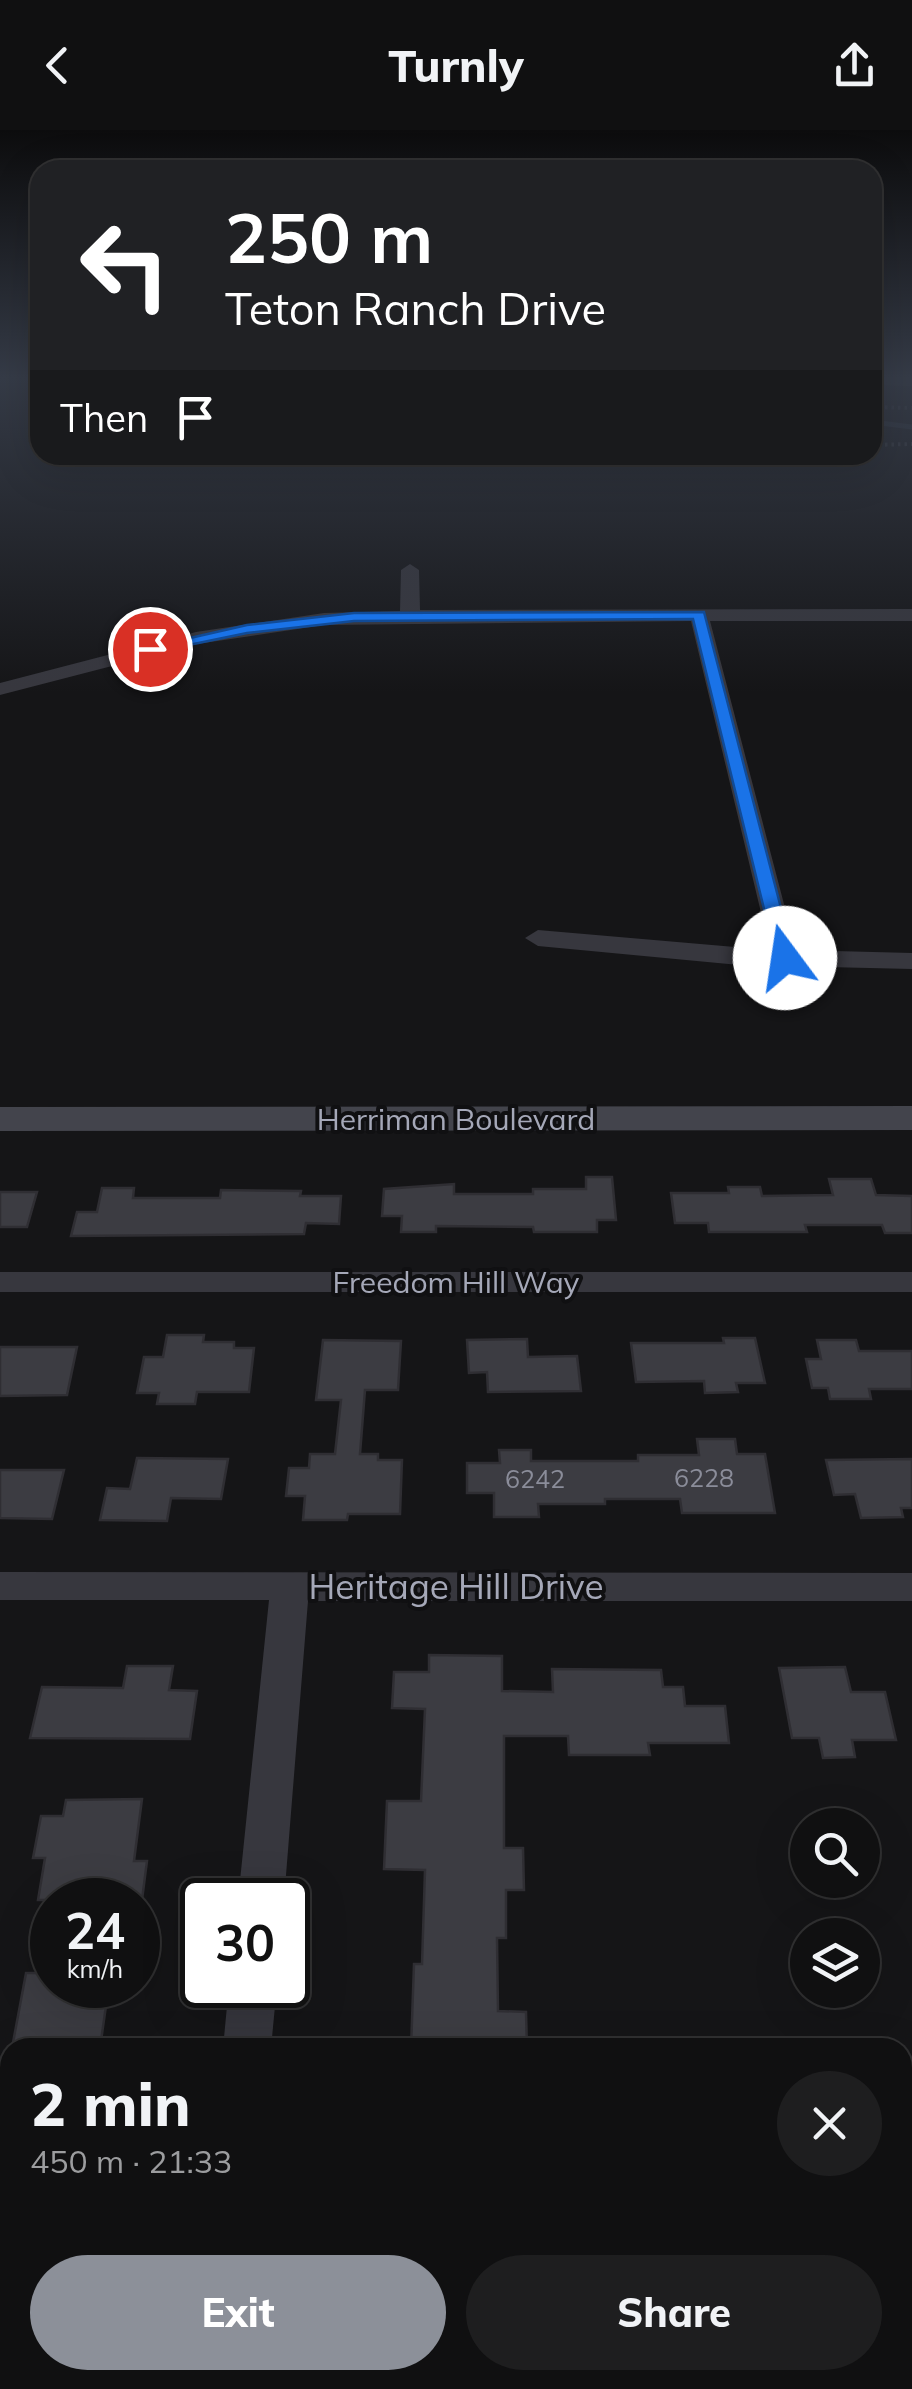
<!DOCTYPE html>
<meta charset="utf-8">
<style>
body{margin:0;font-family:Mulish,sans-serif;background:#1e1e1f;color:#f1f3f6;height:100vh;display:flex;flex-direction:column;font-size:38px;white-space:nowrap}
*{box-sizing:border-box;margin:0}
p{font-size:32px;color:#9c9d9f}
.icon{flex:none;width:55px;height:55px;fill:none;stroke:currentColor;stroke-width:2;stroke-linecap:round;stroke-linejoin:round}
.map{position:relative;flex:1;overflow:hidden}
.side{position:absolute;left:0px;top:1908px;width:912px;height:352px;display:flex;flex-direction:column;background:#101011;border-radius:30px 30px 0 0;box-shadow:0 10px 40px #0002,0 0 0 2px #303031}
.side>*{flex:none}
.banner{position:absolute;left:30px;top:30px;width:852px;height:305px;border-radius:30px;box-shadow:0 10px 40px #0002,0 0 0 2px #303031;background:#202124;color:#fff;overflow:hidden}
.tools{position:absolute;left:790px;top:1678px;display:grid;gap:20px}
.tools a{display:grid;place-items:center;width:90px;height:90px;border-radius:50%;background:#101011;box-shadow:0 10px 40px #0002,0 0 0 2px #303031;font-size:50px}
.speed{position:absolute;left:30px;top:1748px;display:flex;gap:20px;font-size:50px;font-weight:700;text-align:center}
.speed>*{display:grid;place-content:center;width:130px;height:130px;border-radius:50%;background:#101011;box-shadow:0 10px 40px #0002,0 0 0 2px #303031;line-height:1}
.speed small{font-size:25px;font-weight:400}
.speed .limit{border:5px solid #111;border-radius:15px;background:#fff;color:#111}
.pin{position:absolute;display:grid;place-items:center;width:85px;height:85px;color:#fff;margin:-42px;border:5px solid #fff;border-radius:50%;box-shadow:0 2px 10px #0007}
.me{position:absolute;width:110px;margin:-55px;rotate:346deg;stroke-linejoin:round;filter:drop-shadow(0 0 8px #0008)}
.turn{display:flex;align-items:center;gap:35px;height:210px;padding:0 30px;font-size:45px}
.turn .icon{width:130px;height:130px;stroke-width:2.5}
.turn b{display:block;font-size:70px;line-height:85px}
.then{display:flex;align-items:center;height:95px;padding:0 30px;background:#0003;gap:20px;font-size:38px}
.round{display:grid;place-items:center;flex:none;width:105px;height:105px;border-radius:52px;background:#1e1e1f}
.head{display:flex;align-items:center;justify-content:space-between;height:170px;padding:0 30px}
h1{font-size:60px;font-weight:800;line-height:75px}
.primary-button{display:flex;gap:20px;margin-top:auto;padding:20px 30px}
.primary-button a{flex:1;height:115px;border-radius:60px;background:#8c9099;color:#fff;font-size:40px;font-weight:800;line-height:115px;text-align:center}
.primary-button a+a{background:#1e1e1f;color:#f1f3f6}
header{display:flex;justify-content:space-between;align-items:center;height:130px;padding:0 30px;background:#101011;font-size:45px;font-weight:800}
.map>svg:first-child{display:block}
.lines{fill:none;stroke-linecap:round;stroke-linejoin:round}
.stream{stroke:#2a313c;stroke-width:5}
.building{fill:#3c3c42;stroke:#2f2e33;stroke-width:2.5}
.path{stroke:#3b3c43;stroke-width:4;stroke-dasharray:2.5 4;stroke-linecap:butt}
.street{fill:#37373e;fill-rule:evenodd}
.secondary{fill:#43444c;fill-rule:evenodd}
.route{fill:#1a73e8;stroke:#114b97;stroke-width:2.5}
.labels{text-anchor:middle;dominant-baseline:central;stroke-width:8;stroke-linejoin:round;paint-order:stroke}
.number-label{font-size:25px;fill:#8b8d9a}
.street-label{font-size:30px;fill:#a5a8b8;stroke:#101012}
.near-street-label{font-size:35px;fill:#a5a8b8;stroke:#101012}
</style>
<header><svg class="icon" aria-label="back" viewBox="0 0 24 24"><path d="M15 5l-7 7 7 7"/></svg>Turnly<svg class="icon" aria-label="share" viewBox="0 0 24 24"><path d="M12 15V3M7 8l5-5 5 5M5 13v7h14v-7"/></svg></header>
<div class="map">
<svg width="912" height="2259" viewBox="0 0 912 2259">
<rect width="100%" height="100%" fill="#151517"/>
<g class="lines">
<path class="stream" d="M872 292 912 297"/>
</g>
<path class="building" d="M586 1047H612L616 1090H597V1102H534L533 1097 436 1096V1102H401L402 1086H382L384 1059 454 1054V1064H533V1059H586Z
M829 1049H871L876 1065 912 1066V1103H885L882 1095H805L807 1102H709L708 1093H675L671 1063H729L728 1057H760L762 1066 833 1065Z
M102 1058H134L133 1068H220L221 1060 301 1061 300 1066H341L339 1094 306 1093 304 1104 71 1106 77 1082H97Z
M0 1062H37L27 1097H0Z
M167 1205H204L203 1212H234V1218H254L249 1262H197L195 1274H157L159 1263H137L144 1227H163Z
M723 1208H755L765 1253H736L738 1262 705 1263 704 1251 636 1252 631 1213H724Z
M527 1209 528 1227 577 1226 581 1261 488 1262 487 1242 469 1243 467 1210Z
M323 1210 401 1211 398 1260H365L360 1324H378V1330H402L400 1384H348L347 1390H303L305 1366H286L289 1338H309L310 1324H335L341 1270H316Z
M817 1210H856L859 1221H912V1259H869L871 1269H830L828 1258H812L806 1229H821Z
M0 1217H77L67 1265 0 1266Z
M697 1309H735L737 1324H765L775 1383H682L680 1369H605V1374H538L539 1387H494V1363H467V1333H500L499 1320H531V1331H638V1325H699Z
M137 1328 228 1329 221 1369 171 1368 167 1391 100 1390 107 1358 130 1359Z
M912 1329V1378H901L903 1387 861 1388 855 1364 834 1365 826 1330Z
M0 1340H64L52 1389 0 1388Z
M429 1525 502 1526V1561L553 1562 552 1539 661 1540 663 1557H683L685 1576H725L729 1613H648L650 1625H569L568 1606H504V1718H523L524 1760H506V1808H497L498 1881 526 1882 527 1918H411L414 1834H422L425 1740 384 1739 387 1671H421L425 1579 392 1578 394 1542H429Z
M127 1536H173L169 1560 197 1561 190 1609 30 1608 42 1557 123 1558Z
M845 1537 851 1562H885L896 1610H852L855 1627 823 1628 819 1608H792L779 1538Z
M142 1669 134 1731H147L142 1770H38L45 1728H33L41 1686H63L66 1670Z
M26 1843H52V1855H109L100 1918H12Z"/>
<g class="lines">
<path class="path" d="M872 277 912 278
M872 315 912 314"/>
<path class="street" d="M872 247 912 248V256L872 255Z
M410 434 419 440 420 480 912 479V491H710L796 820 912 823V839L739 835 538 816 525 808 538 800 770 820 691 491 324 495 197 514 0 565V553L196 502 324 483 400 481 401 440Z
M0 1142H912V1162H0Z
M0 1442 912 1443V1471H308L284 1770H238L269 1470H0Z
M229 1855H277L271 1918H223Z
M188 2250H244L243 2259H187Z"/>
<path class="secondary" d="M912 976V1000L0 1001V977Z"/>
</g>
<linearGradient id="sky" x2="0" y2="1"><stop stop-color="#0c0c0d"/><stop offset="0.44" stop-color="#353b47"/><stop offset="1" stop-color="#353b47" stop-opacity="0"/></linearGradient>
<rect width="912" height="562" fill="url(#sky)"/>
<path class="route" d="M704 482 794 828 785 834 776 828 693 489 354 491 247 503 150 523 142 519 247 495 354 483Z"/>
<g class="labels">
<g class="number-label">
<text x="704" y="1347">6228</text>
<text x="535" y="1348">6242</text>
</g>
<g class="street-label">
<text x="456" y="989">Herriman Boulevard</text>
<text x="456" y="1152">Freedom Hill Way</text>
</g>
<g class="near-street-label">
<text x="456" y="1456">Heritage Hill Drive</text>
</g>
</g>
</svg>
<div class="tools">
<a><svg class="icon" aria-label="search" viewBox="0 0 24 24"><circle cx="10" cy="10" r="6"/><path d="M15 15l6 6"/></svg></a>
<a><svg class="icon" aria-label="layers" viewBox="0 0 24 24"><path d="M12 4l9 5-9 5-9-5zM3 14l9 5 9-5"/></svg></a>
</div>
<div class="speed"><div>24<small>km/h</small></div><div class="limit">30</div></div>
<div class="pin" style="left:150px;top:519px;background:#d93025"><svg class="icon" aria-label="arrive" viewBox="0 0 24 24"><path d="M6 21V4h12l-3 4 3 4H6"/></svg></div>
<svg class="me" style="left:785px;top:828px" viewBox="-20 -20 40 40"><circle r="19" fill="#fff"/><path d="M0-13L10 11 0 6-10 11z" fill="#1a73e8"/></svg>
<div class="banner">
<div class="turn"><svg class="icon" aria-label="left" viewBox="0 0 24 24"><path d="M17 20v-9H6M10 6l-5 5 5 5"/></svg><div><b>250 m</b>Teton Ranch Drive</div></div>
<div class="then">Then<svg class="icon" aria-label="arrive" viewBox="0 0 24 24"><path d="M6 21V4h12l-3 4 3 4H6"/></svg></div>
</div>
<section class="side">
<div class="head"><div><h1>2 min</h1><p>450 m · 21:33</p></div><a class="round"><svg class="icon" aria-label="close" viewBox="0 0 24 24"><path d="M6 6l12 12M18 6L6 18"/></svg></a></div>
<div class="primary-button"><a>Exit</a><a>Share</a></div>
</section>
</div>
